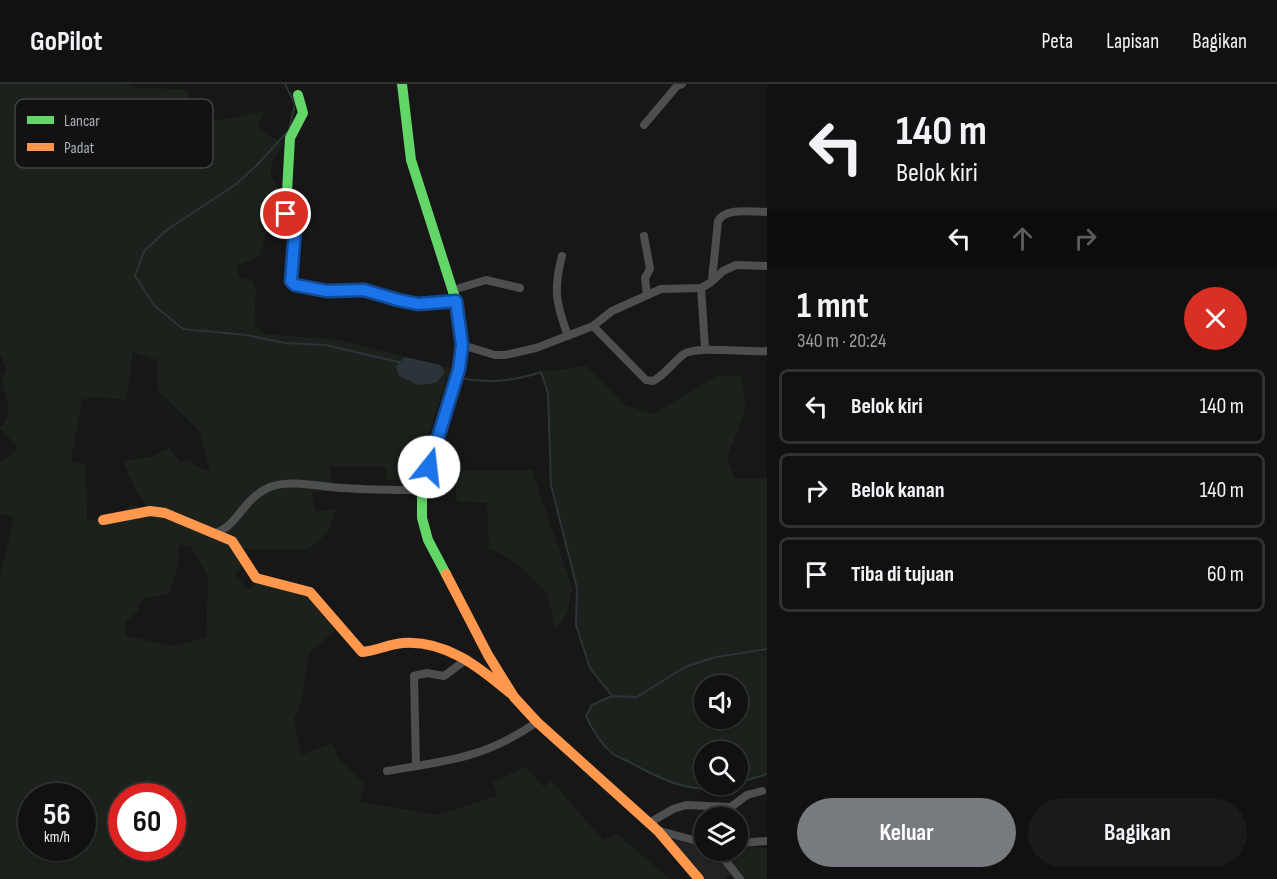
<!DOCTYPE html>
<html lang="id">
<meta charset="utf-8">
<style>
body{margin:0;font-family:"Sofia Sans Condensed",sans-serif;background:#1a1a1b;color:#f1f3f6;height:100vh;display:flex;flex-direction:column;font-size:22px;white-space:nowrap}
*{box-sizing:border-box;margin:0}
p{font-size:20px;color:#9c9d9f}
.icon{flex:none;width:33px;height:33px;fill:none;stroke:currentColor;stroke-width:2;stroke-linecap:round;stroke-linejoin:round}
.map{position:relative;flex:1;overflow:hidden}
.details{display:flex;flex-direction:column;background:#111112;width:510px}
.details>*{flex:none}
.hud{background:#111112;color:#f1f3f6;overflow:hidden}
.buttons{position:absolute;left:694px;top:591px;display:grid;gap:12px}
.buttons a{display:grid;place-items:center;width:54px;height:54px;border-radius:50%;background:#111112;box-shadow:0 2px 4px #0004,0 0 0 2px #303132;font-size:30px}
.speed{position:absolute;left:18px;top:699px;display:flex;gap:12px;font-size:30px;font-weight:700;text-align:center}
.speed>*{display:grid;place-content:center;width:78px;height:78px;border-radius:50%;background:#111112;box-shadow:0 2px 4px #0004,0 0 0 2px #303132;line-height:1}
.speed small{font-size:15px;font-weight:400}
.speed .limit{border:9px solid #d22;background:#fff;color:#111}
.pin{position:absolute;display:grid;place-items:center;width:51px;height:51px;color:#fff;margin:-26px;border:3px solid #fff;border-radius:50%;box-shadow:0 2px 6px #0007}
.me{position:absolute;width:66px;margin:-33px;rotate:16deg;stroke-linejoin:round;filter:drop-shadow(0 0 4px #0008)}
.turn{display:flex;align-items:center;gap:21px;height:126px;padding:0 30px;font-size:27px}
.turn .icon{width:78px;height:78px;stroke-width:2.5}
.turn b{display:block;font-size:42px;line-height:51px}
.lanes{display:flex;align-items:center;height:57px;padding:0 30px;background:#0003;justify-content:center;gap:30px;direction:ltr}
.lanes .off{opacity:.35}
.round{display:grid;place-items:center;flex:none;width:63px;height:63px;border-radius:32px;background:#1a1a1b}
.head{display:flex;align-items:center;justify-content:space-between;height:102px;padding:0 30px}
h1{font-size:36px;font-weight:700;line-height:45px}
.primary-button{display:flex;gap:12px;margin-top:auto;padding:12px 30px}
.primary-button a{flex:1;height:69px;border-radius:36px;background:#777a7f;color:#fff;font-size:24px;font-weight:700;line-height:69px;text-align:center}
.primary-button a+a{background:#1a1a1b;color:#f1f3f6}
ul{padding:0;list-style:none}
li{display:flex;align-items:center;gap:18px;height:75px;margin:0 12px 9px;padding:0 18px;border:3px solid #303132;border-radius:9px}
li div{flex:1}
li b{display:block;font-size:22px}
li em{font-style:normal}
header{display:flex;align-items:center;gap:36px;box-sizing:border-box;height:84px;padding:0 30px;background:#111112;border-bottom:2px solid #303132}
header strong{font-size:28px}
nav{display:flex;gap:33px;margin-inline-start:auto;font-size:21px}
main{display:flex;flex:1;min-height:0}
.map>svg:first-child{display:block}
.built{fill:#222224}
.green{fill:#1c211c;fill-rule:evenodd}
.water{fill:#2b3438}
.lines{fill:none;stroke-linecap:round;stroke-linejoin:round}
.stream{stroke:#2b3438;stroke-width:2}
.street{stroke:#4c4e50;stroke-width:8}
.fast{stroke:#63d668;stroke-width:10}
.slow{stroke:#ff974d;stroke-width:10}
.route-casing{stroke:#114b97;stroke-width:15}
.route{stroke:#1a73e8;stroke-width:10}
.key{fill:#121213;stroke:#404144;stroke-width:1.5}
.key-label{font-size:16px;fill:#aab0b7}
</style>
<header>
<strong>GoPilot</strong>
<nav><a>Peta</a><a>Lapisan</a><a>Bagikan</a></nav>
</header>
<main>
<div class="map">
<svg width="767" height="795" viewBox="0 0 767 795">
<rect width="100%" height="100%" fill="#171718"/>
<path class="built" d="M663 752 705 759V766L722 767 738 785 724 795H697Z"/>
<path class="green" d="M0 0H126L138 4 186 5 200 40 264 27 258 43 267 51 283 59C272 81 262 88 282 108 279 131 262 149 260 172L236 182 240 194 252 197 256 206 254 242 265 250 340 256 451 284 434 333 418 395 386 396V383L330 382 331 407 312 408 315 427 336 425 328 448 309 465H239L247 478 235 490 248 506 265 492 307 503 340 542 309 569 302 613 294 636 301 671 332 659 340 677 365 700 360 718 436 731 497 712 493 698 526 683 544 703 551 696 603 756 617 750 670 795H0V491L14 433 0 430V379L18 364 0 344C15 328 6 314 1 296L6 286 0 269ZM133 268 157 276 158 307 200 348 210 387 195 382 190 375 180 379 170 364 150 373 123 377 135 405 150 427 131 420 117 432 87 436 86 381 71 377 82 316 95 313 126 316ZM179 461 190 462 208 492 206 553 173 562 126 552V537L137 528 142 515 169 510 178 481ZM32 712H82V764H32ZM122 712H172V764H122Z
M586 282 625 321 653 330 717 292H740L746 322 727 375 735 395 767 394V690L738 699V668H705V700L734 701C698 713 664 697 633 680 627 676 618 674 612 669 601 660 592 645 586 632L592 621 612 612 590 584 576 541 577 504 551 401 548 309 541 288ZM705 602H738V634H705Z
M532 386 572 504 567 529 556 546 547 509 515 478 489 464 487 419 457 417 454 387Z
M738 762 767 764V795H734L730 791 738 785 722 767 738 766Z"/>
<path class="water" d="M405 273 440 281 445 288 436 299 418 301 399 292 396 282Z"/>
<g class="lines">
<path class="stream" d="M285 0 295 20 289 46 256 82 235 101 168 145 144 167 135 192 155 222 183 245 246 251 285 259 325 261 403 279
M460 294C488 300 514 297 541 288L548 309 551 401 577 504 576 541 590 584 612 612
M738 699 767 690
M734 700C698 713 664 697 633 680 627 676 618 674 612 669 601 660 592 645 586 632L592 621 612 612 637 613 685 583 716 573 767 565"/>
<path class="street" d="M644 41 677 2 682 0
M644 152 650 185 645 194 647 211
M562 172C553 206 556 219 568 252
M712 196 718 137C726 123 752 128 767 128
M701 204 705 264
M453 206 486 196 520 204
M593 242 646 296 653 297C665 291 673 278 684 270 698 261 746 269 767 267
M462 261 495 271H505L536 264 593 242 612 227 661 205 701 204 710 199 723 187 736 181 767 182
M215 449C237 443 243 414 270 403 291 395 321 403 344 404 370 406 396 406 422 406
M416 682 414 592 427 589 444 592 467 575
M387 687C447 677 485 674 537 638
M725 734 726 723
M649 739 673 725 686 721 731 723 747 711 762 707
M660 747 705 759
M738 759 767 757
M717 766 740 795"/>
<path class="fast" d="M402 0 411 76 456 217 462 261 459 285 422 406V434L428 456 446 490
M298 11 303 29 290 54 286 126 295 146 292 200 327 207 364 206 418 220 456 217"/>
<path class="slow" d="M103 436 150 427 165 429 232 457 256 494 310 508 362 568C376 567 389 560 403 559 446 556 479 583 510 609
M446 490 488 571 514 613 537 638 658 747 699 795"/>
</g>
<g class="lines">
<g class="route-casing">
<path id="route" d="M286 130 295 146 291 197 295 201 327 207 364 206 398 216 418 220 456 217 462 261 459 285 429 383"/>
</g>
<use href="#route" class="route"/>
</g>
<rect x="15" y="15" width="198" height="69" rx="9" class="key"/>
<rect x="27" y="32" width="27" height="8" fill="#63d668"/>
<rect x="27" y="59" width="27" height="8" fill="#ff974d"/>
<g class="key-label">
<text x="64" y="42">Lancar</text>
<text x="64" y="69">Padat</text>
</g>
</svg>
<div class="buttons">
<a><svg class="icon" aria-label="sound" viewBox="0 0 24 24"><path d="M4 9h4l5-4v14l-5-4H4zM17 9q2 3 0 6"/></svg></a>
<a><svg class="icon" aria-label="search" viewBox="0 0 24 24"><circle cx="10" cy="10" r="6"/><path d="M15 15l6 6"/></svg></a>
<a><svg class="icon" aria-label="layers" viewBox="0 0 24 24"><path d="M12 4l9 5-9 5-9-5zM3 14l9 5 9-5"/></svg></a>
</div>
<div class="speed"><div>56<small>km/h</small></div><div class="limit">60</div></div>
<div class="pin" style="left:286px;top:130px;background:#d93025"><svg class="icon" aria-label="arrive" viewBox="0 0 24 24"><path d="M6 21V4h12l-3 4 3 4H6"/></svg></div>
<svg class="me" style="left:429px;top:383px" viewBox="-20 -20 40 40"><circle r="19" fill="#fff"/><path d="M0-13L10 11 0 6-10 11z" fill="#1a73e8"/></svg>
</div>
<section class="details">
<div class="hud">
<div class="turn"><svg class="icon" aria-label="left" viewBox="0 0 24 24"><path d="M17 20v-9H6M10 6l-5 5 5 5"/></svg><div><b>140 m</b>Belok kiri</div></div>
<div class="lanes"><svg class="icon" aria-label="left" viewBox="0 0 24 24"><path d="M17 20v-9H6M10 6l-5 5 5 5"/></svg><svg class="icon off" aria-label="ahead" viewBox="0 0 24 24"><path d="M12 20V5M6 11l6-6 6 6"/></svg><svg class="icon off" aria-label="right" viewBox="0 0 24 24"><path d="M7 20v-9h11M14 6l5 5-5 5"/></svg></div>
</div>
<div class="head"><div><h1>1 mnt</h1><p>340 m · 20:24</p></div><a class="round" style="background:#d93025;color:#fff"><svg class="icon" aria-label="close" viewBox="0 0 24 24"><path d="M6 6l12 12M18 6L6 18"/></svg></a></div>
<ul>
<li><svg class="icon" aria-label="left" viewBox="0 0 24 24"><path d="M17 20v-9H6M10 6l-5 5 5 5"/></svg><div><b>Belok kiri</b></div><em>140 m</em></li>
<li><svg class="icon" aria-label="right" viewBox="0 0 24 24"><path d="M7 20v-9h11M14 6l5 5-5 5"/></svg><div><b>Belok kanan</b></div><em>140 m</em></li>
<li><svg class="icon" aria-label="arrive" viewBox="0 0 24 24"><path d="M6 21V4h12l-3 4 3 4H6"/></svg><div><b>Tiba di tujuan</b></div><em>60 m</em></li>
</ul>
<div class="primary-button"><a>Keluar</a><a>Bagikan</a></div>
</section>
</main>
